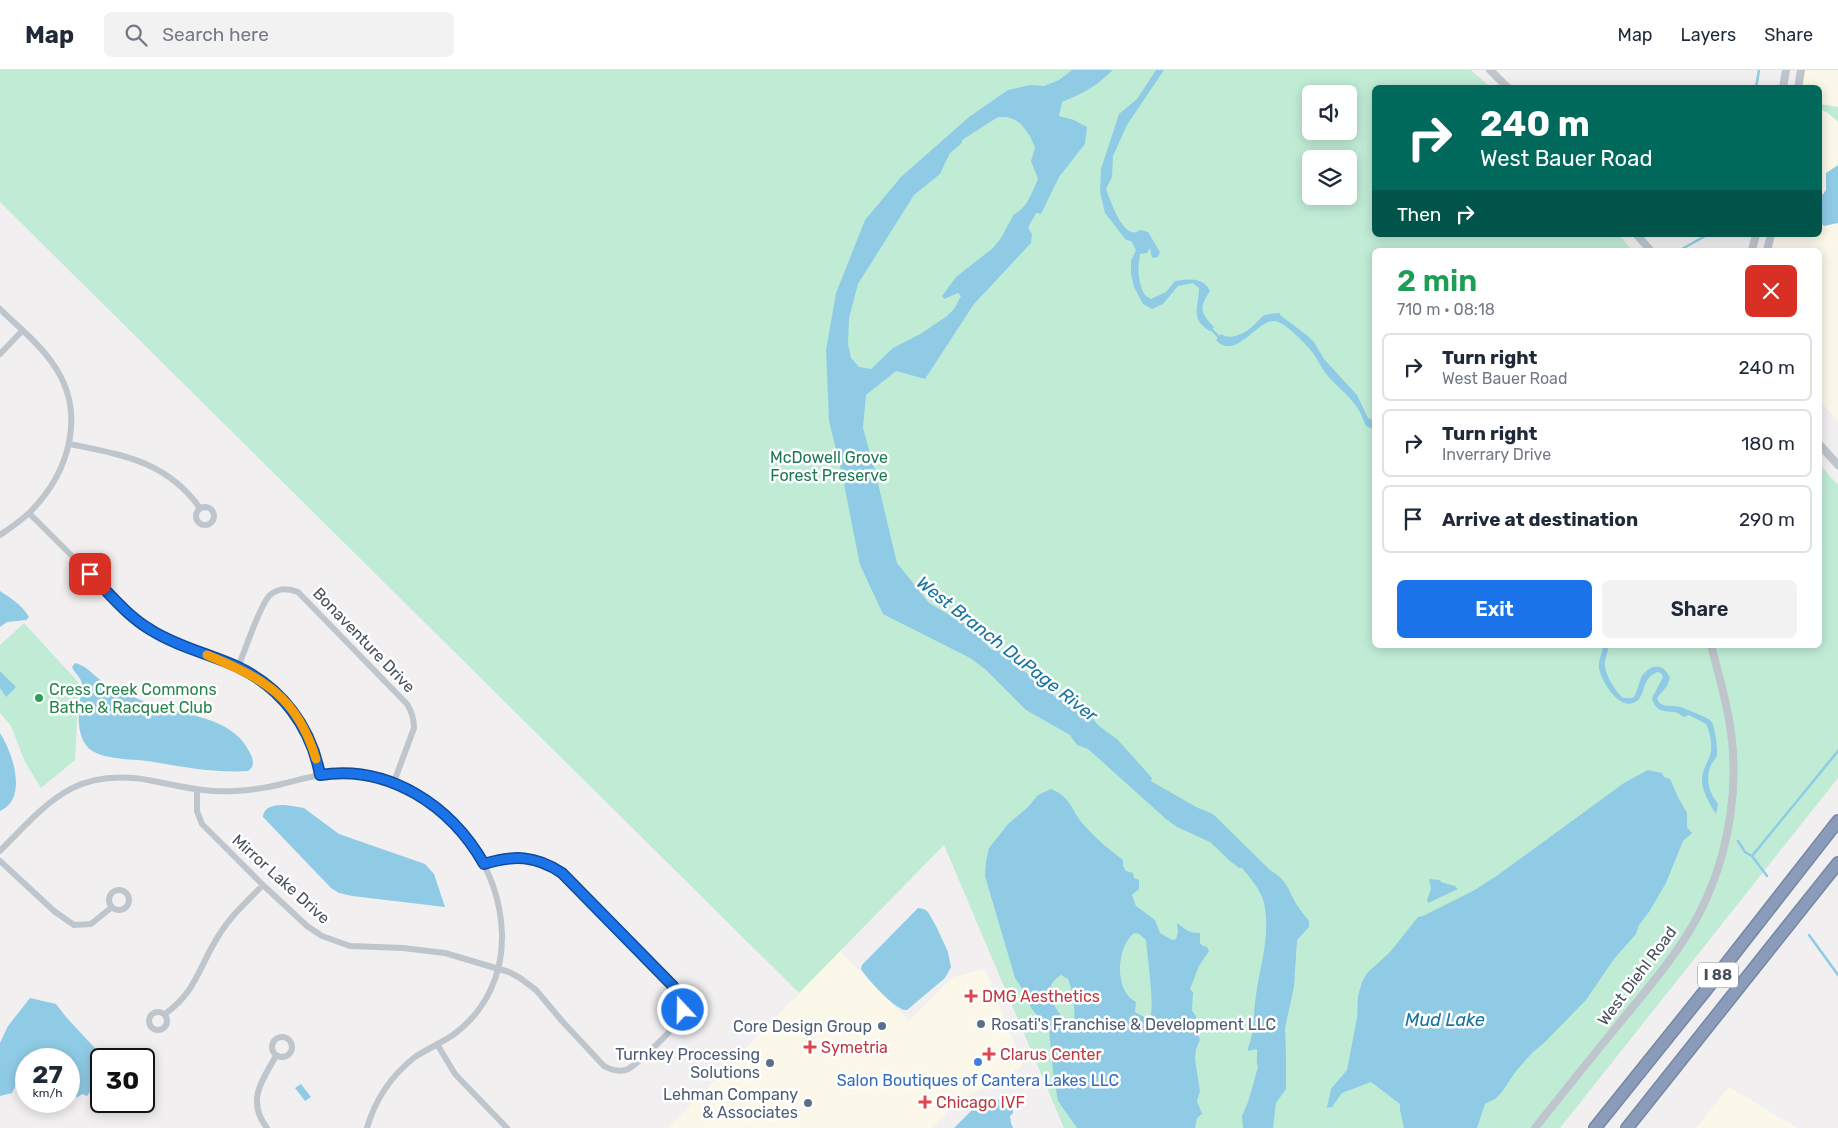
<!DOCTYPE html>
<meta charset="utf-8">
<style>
body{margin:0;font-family:Rubik,sans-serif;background:#f2f2f3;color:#1f2937;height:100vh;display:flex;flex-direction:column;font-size:19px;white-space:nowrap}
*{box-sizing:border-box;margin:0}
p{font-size:16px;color:#747a83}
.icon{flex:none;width:28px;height:28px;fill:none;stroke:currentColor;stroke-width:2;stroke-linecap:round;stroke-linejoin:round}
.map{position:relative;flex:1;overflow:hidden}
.details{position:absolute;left:1372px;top:178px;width:450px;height:400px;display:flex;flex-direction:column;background:#fff;border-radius:8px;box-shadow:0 2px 12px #0003}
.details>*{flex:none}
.hud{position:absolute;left:1372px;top:15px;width:450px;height:152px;border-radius:8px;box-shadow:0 2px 12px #0003;background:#00695c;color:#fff;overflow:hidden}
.controls{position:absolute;left:1302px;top:15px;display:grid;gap:10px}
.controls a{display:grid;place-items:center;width:55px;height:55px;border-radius:8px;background:#fff;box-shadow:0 2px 12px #0003;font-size:25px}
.speed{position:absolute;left:15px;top:978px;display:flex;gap:10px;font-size:25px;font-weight:700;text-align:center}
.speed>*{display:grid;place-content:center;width:65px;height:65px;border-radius:50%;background:#fff;box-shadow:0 2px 12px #0003;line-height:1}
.speed small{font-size:12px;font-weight:400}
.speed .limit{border:2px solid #111;border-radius:8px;background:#fff;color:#111}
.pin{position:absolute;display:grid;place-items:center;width:42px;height:42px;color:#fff;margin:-21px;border-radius:10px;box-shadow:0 2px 8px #0006}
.me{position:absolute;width:55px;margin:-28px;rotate:339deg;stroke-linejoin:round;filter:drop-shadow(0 0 4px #0008)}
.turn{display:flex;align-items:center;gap:18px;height:105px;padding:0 25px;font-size:22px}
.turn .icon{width:65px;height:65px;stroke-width:2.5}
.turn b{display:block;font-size:35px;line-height:42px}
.then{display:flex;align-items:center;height:48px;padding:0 25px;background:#0003;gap:10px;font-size:19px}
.round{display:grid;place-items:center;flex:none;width:52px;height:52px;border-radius:8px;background:#f2f2f3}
.headline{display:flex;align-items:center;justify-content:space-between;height:85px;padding:0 25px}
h1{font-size:30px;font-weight:600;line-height:38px;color:#1e9e55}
.action{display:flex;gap:10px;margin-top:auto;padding:10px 25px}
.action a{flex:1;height:58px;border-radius:8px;background:#1a73e8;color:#fff;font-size:20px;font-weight:600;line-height:58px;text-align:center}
.action a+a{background:#f2f2f3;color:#1f2937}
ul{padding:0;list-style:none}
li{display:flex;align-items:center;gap:15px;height:68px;margin:0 10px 8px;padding:0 15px;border:2px solid #e0e1e3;border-radius:8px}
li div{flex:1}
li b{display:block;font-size:19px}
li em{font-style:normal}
header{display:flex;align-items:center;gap:30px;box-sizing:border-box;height:70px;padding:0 25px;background:#fff;border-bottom:1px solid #e0e1e3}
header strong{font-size:24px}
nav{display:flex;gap:28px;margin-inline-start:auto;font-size:18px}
.search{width:350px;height:45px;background:#f2f2f3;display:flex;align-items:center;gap:12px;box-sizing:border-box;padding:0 18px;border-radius:8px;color:#747a83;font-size:19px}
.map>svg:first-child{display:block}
.commercial{fill:#fbf8ea}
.green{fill:#c0ecd6;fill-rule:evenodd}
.water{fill:#90cbe6;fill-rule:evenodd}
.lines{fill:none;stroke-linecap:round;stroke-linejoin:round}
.stream{stroke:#90cbe6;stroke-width:2.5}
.motorway-casing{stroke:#7587a6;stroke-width:14}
.minor{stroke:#bec5cd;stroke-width:6}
.tertiary{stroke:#bec5cd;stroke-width:8}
.motorway{stroke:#8a9cba;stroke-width:11}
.route-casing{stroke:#114b97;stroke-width:12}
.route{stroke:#1a73e8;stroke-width:9}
.slow{stroke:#f59e0b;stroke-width:9}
.leisure-dot{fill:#2e9e5b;stroke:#fff;stroke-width:2}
.health-dot{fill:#e0444e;stroke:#fff;stroke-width:2}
.service-dot{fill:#5c6f8a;stroke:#fff;stroke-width:2}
.shop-dot{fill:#3f7fe0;stroke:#fff;stroke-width:2}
.labels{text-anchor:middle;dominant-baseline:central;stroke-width:5;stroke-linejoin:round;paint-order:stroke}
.shield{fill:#fff;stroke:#7f848c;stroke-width:1}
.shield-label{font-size:15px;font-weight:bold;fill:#48505b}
.park-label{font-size:16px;fill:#1d7855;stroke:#fff}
.street-label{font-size:16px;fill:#48505b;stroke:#fff}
.leisure-label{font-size:16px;fill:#27864d;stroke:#fff;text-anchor:start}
.health-label{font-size:16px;fill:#be3a42;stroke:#fff;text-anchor:start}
.service-label{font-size:16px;fill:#4e5e75;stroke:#fff;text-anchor:end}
.shop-label{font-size:16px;fill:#366cbe;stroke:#fff}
.water-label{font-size:18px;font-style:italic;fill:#1674a1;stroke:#fff}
</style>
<header>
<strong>Map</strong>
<div class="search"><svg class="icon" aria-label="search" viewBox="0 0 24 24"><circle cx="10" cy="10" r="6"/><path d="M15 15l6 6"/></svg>Search here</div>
<nav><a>Map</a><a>Layers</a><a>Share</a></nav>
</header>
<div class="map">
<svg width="1838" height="1058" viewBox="0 0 1838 1058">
<rect width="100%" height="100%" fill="#f1efef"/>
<path class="commercial" d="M1804 0H1838V351L1820 331V180H1772L1775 165H1820V18L1801 17Z
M840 881 909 951 953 907 985 899 1023 996 959 1031 931 1058H668Z
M1729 1017 1797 1058H1696Z"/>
<path class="green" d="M0 0H1471L1490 17 1375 18V165H1619L1632 180H1375V575H1820V395L1838 415V708L1560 1058H1064L944 775 799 923 0 132ZM1311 24H1349V61H1311ZM1311 89H1349V126H1311Z
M1820 34 1838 37V52L1828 43 1820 39Z
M24 553 79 613 75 690 41 718 25 692 11 656 0 643V575Z"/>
<path class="water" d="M1072 0H1113C1095 17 1084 23 1062 32L1059 46 1074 50 1087 57 1085 74 1059 107 1041 144 1036 143 1028 158 1032 164 1031 173 974 234 925 309 896 301 866 325 863 358 875 401 897 493 929 533 972 558 992 580 1000 581 1058 629C1067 631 1074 636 1083 636L1098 655 1118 670 1152 708 1151 711 1196 737 1213 744 1270 800C1288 811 1287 818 1297 835 1301 841 1305 846 1309 851V857L1297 870 1294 917 1285 958 1286 982V1019L1276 1033 1273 1058H1243L1242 1046 1248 1032 1258 997C1255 990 1258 985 1257 979L1248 981V978C1255 961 1253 943 1256 925 1260 895 1271 864 1264 833 1261 820 1250 808 1242 798H1239L1230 791 1210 772 1177 757 1166 749 1088 679 1077 675 1070 665 1026 640 985 599 970 588 883 544 860 495 842 404 829 351 826 280 836 223 865 150 901 107 969 47 1008 20 1030 15 1044 16 1059 10ZM998 47H1007L1015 50 1021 54 1030 66 1035 78 1031 91 1038 109C1033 120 1027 139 1014 144L1001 168 993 178 956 207 942 226 944 229 958 223 961 226 954 239 947 246 922 263 893 278 871 299 859 297 851 288 848 274 849 248 858 214 914 125 940 104 950 83 962 73V70Z
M1156 0H1164L1127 55 1113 86 1112 107 1106 119C1110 129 1124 173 1140 160L1148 162 1160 182 1158 187 1152 188 1150 178 1147 183 1140 184C1138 198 1137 212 1145 225L1151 229 1166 222 1175 211C1189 209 1203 207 1210 221 1199 238 1200 242 1214 257L1210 261C1189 249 1199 236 1199 218L1193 213 1178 216 1163 234 1152 239 1143 234 1134 217 1131 204V191L1136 180 1131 171 1126 170 1105 143 1100 122 1101 99 1119 44 1137 29Z
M1838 95V153L1824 156 1820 153V128L1826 120V103Z
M1280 243V245L1308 266 1314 272 1324 289 1357 325 1368 348 1375 351V360L1366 356C1363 350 1361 342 1356 336 1348 324 1336 316 1327 305 1321 298 1318 290 1313 283 1306 274 1286 253 1275 251 1257 249 1236 292 1216 270L1221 264C1231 272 1249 261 1256 253 1259 250 1261 247 1265 245 1270 243 1275 244 1280 243Z
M0 521C11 528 22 535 29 547L26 550 7 552 0 557Z
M1603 575H1609C1608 581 1606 586 1605 591 1603 602 1615 621 1623 628H1633C1638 622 1638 613 1642 606 1651 593 1664 593 1670 608L1667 616 1657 628C1660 639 1671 634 1680 637 1684 638 1709 648 1711 651 1715 655 1718 680 1717 685 1716 688 1713 692 1711 695 1705 710 1709 722 1718 734L1716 744C1710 735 1703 723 1702 712 1701 702 1707 694 1710 685 1713 676 1710 662 1706 654L1689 645 1684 647C1681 645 1677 642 1673 642 1662 641 1655 641 1652 628L1663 607 1661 603 1657 602C1640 611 1647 621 1638 630 1621 645 1601 611 1599 598 1598 590 1603 583 1603 575Z
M75 593C86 595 94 606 103 612 114 619 126 624 138 629 176 647 233 642 251 685 254 692 254 697 248 701 214 703 182 697 148 691 132 689 96 690 86 675 74 659 80 633 82 614 81 607 75 604 72 597Z
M0 601 16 617 6 627 0 618Z
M0 663C12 682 29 728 0 741Z
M1648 700 1662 703 1664 707 1670 709 1678 727 1687 743V757L1692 763 1683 771 1666 813 1649 842 1639 855 1636 864 1614 889 1586 930 1545 972 1532 983 1516 1001 1502 1022 1495 1029 1485 1034 1477 1058H1404L1400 1040V1034L1371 1012 1342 1023 1332 1037 1327 1038 1331 1019 1347 1000 1357 948 1358 926 1362 912 1367 903 1390 882 1418 847 1423 846 1473 821 1498 805 1624 713Z
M1051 719C1074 729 1070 741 1085 756 1096 769 1110 780 1123 790V796L1126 801 1133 803 1134 808 1139 810V819L1132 825 1136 836 1155 850 1160 863 1172 870 1176 869 1178 862 1177 853C1186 859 1187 863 1200 863V873L1203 876 1207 877 1209 881 1199 896 1190 919 1193 922 1192 941C1198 947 1196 950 1197 957 1197 961 1199 966 1200 970L1196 979 1195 989 1200 1021 1197 1031 1202 1044 1197 1048 1195 1058H1077L1058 1031 1053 1002 1049 959 1031 938 1020 915 1015 908 985 806 986 791 989 778 1008 754 1027 738 1038 725ZM1134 863 1139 864 1146 870C1147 884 1155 938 1150 947L1146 948 1135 942 1136 932C1114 921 1116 878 1134 863ZM1061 905 1068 909C1074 924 1076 944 1073 960 1061 946 1036 920 1061 905Z
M285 735 304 738 339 764 425 794 434 804 445 837 352 826 339 823 331 818 263 747C264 736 275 735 285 735Z
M1429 809 1440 810 1441 812 1455 816 1458 819 1428 833 1427 830 1431 819Z
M918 838 924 839 928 842 936 856 948 882 951 897 945 908 907 940H904C892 936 868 910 861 899L862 895Z
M30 928 56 934 66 947 105 989H101V1023L90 1022 87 1026 82 1024 78 1027 69 1026V989H26V993L12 1023 0 1026V973L8 956Z
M301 1014 311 1027 305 1031 295 1018Z
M993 1029 1002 1030 1013 1037V1043L1010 1046 1011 1053 1013 1058H954L972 1040Z"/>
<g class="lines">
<path class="stream" d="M1756 18 1759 0
M1680 180 1707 165
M1210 258 1220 268
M1738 771 1745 782 1752 786 1767 806
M1752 786 1838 681
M1809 865 1838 905"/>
<g class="motorway-casing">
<path id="motorway" d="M1595 1058 1705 921 1838 751
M1627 1058 1838 793"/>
</g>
<path class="minor" d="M0 239C17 256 39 273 53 294 87 342 70 402 30 442 21 451 10 458 0 465
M0 284 22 261
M70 374C123 385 166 391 200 438
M196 446a9 9 0 1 1 18 0a9 9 0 1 1-18 0Z
M29 443 139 553 162 566 238 597 267 615 281 627 304 658 312 676 320 705
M238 597C245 581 259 537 269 526 277 518 288 518 298 522L407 634C412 642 414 648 414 658L394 712
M197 720V741L202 754 263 815 307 856 322 866 350 876 403 878 445 883 509 902 520 908 536 920 562 951 604 996C611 1000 617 1002 626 1000 635 997 677 956 681 947 685 940 684 932 680 925 661 901 638 880 617 859 597 838 568 801 540 791 521 785 503 788 485 794
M0 781C50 730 76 696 153 711 180 716 206 723 235 721 251 720 267 718 282 714 299 710 316 704 334 704 353 703 375 705 394 712 455 736 500 798 502 864 503 904 486 941 453 965 441 973 427 979 415 987 392 1005 375 1030 367 1058
M0 791 54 841 74 855 91 854 112 837
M109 830a10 10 0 1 1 20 0a10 10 0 1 1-20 0Z
M149 951a9 9 0 1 1 18 0a9 9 0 1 1-18 0Z
M165 944C197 921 199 896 219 865 231 846 247 831 263 815
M272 977a10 10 0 1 1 20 0a10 10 0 1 1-20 0Z
M437 974 455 1004 507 1058
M267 1058C246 1031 262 1010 276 986"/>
<path class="tertiary" d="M1490 0 1508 18
M1783 18 1786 0
M1798 18 1801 0
M1637 165 1650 180
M1752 180 1756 165
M1767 180 1771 165
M1820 375 1838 395
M1535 1058C1563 1023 1590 989 1618 955 1639 929 1661 904 1679 877 1718 821 1737 751 1733 683 1731 646 1720 610 1711 575"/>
<use href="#motorway" class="motorway"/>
</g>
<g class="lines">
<g class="route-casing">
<path id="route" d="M90 504C109 523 127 546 151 560 178 577 210 584 238 597 282 618 311 657 320 705 389 694 451 736 484 794 514 785 535 785 562 803L673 916 682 928 683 940"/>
</g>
<use href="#route" class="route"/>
<path class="slow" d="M207 585C264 609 297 626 316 689"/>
</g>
<circle class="leisure-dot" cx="39" cy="628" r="5"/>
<g class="health-dot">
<path d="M968.5 918.5h5v5h5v5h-5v5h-5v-5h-5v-5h5z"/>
<path d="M807.5 969.5h5v5h5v5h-5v5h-5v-5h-5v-5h5z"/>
<path d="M986.5 976.5h5v5h5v5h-5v5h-5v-5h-5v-5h5z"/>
<path d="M922.5 1024.5h5v5h5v5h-5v5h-5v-5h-5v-5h5z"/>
</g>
<g class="service-dot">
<circle cx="981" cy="954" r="5"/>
<circle cx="882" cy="956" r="5"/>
<circle cx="770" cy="993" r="5"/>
<circle cx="808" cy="1033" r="5"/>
</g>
<circle class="shop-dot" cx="978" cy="992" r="5"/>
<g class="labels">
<rect class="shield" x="1698" y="892.5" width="40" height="25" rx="4"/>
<g class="shield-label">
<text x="1718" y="905">I 88</text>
</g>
<g class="park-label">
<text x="829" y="387">McDowell Grove<tspan x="829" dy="18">Forest Preserve</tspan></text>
</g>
<g class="street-label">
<text transform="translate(364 570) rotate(46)">Bonaventure Drive</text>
<text transform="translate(281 809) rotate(42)">Mirror Lake Drive</text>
<text transform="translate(1637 906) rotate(-53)">West Diehl Road</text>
</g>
<g class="leisure-label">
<text x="49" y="619">Cress Creek Commons<tspan x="49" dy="18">Bathe &amp; Racquet Club</tspan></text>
</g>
<g class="health-label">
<text x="982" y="926">DMG Aesthetics</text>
<text x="821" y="977">Symetria</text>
<text x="1000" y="984">Clarus Center</text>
<text x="936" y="1032">Chicago IVF</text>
</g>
<g class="service-label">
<text x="991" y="954" text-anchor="start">Rosati's Franchise &amp; Development LLC</text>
<text x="872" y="956">Core Design Group</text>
<text x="760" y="984">Turnkey Processing<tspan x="760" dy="18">Solutions</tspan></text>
<text x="798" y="1024">Lehman Company<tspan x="798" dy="18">&amp; Associates</tspan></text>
</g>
<g class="shop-label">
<text x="978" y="1010">Salon Boutiques of Cantera Lakes LLC</text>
</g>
<g class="water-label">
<text transform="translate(1007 579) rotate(38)">West Branch DuPage River</text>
<text x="1445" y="950">Mud Lake</text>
</g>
</g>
</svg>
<div class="controls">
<a><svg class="icon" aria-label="sound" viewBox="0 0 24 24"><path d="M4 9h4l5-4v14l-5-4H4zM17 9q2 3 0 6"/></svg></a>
<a><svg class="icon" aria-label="layers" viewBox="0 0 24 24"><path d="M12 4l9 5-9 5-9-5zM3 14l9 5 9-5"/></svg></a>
</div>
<div class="speed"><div>27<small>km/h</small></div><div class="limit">30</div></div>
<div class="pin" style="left:90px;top:504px;background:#d93025"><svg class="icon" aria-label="arrive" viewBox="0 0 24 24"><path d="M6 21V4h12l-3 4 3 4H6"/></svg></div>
<svg class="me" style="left:683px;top:940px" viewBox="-20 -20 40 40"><circle r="17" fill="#1a73e8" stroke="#fff" stroke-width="3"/><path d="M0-11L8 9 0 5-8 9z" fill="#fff"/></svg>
<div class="hud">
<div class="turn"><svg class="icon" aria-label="right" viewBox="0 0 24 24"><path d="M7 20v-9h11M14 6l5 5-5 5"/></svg><div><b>240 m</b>West Bauer Road</div></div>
<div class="then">Then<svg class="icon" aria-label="right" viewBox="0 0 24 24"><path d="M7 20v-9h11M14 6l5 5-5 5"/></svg></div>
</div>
<section class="details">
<div class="headline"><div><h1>2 min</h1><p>710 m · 08:18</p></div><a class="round" style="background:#d93025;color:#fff"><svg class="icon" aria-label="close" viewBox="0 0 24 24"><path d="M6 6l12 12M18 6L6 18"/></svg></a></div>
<ul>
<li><svg class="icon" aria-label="right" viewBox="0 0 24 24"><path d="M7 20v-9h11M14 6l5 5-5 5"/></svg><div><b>Turn right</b><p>West Bauer Road</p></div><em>240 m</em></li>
<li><svg class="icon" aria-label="right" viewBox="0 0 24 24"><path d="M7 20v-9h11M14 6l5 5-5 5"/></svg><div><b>Turn right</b><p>Inverrary Drive</p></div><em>180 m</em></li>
<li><svg class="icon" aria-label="arrive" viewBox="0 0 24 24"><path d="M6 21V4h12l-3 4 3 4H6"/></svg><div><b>Arrive at destination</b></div><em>290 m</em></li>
</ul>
<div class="action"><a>Exit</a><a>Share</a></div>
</section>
</div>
